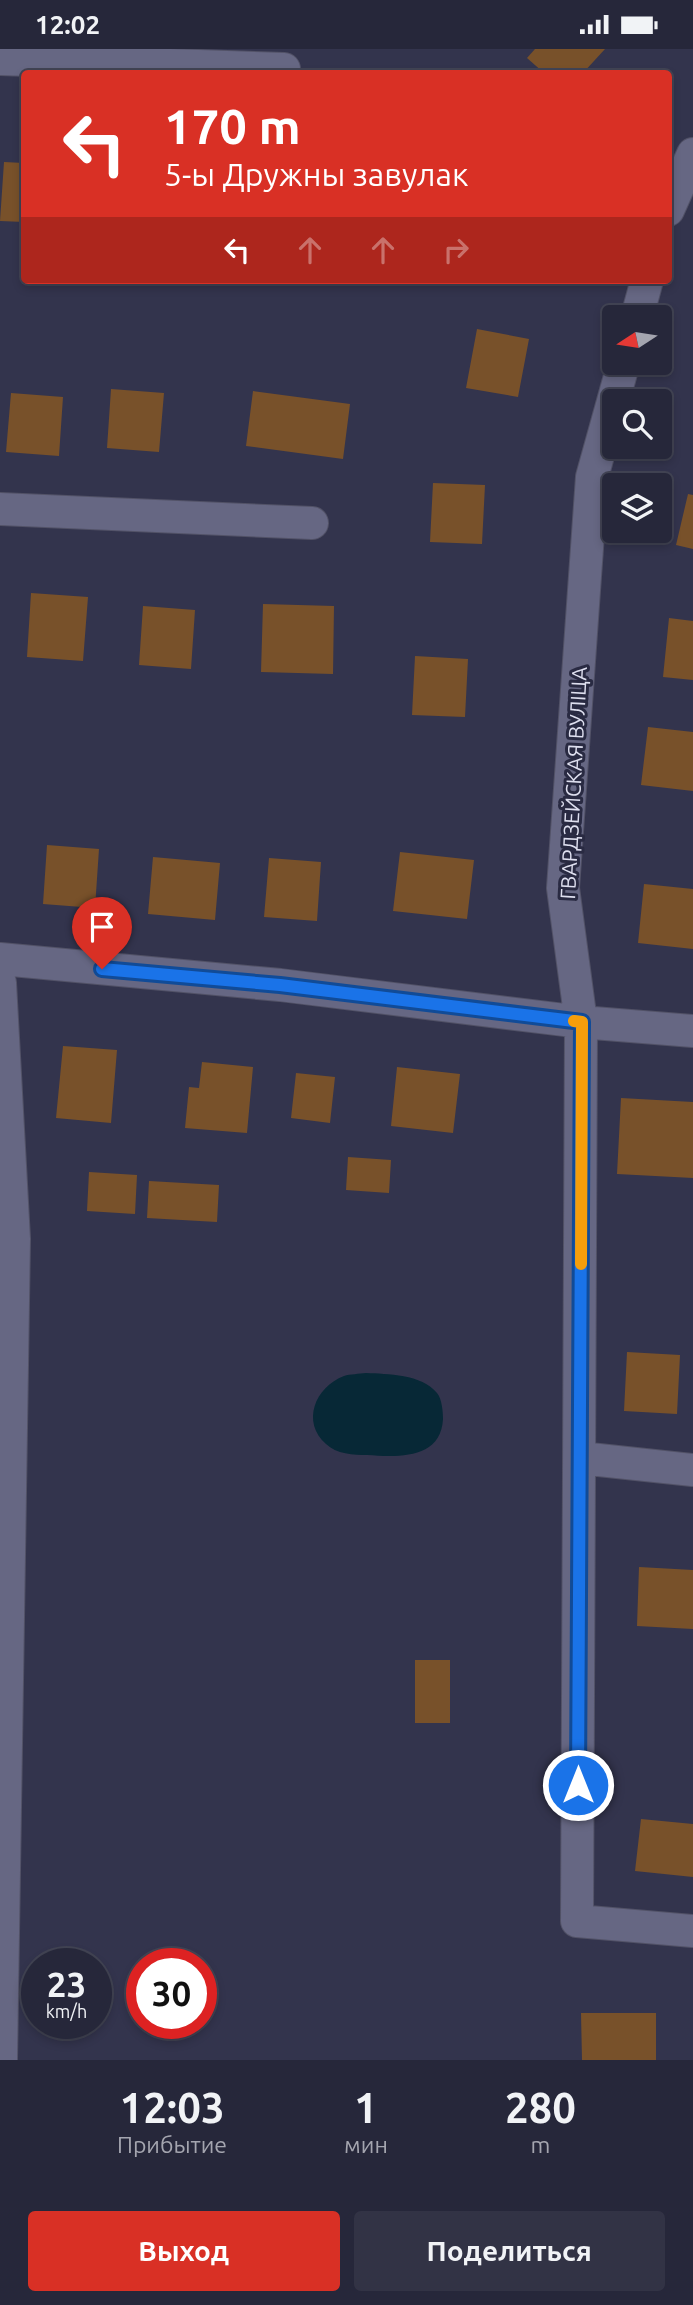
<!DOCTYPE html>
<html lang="ru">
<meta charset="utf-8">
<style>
body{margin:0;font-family:Ubuntu,sans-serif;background:#323345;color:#f1f3f6;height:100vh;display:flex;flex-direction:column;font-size:26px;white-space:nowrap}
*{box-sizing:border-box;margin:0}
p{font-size:23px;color:#a4a5af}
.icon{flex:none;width:38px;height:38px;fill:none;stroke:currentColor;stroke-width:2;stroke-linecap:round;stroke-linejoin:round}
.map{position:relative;height:2011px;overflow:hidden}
.panel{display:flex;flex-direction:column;background:#26273a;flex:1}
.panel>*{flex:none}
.top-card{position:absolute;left:21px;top:21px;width:651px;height:214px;border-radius:7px;box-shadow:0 4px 10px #0003,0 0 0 2px #424454;background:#d93025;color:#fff;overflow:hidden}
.needle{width:46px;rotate:258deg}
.fabs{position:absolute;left:602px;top:256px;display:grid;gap:14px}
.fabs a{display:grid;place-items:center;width:70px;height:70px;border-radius:7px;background:#26273a;box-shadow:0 4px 10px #0003,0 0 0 2px #424454;font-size:35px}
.speed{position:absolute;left:21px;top:1899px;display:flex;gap:14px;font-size:35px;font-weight:700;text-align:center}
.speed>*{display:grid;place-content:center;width:91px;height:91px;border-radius:50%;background:#26273a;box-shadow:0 4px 10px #0003,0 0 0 2px #424454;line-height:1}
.speed small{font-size:18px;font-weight:400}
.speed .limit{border:10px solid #d22;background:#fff;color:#111}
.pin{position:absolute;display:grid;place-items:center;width:60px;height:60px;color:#fff;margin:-72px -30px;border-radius:50% 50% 50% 0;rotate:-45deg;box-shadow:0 0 7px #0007}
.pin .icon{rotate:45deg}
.me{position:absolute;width:77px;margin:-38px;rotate:0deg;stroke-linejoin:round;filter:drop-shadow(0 0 5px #0008)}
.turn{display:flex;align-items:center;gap:24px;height:147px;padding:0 28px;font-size:32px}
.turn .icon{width:91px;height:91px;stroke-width:2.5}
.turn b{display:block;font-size:49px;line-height:60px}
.lanes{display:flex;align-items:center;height:66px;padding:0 28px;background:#0003;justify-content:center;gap:35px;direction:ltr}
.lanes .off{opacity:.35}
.eta{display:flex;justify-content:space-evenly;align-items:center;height:119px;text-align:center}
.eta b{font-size:42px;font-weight:700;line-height:49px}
.button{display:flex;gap:14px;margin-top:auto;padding:14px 28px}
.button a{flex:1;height:80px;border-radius:7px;background:#d93025;color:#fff;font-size:28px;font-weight:700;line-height:80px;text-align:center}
.button a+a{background:#323345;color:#f1f3f6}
.status{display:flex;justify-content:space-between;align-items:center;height:49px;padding:0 35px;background:#26273a;direction:ltr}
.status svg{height:19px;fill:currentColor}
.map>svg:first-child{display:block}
.water{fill:#072836}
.building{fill:#78512a}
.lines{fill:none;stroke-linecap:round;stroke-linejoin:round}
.minor-casing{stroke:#525267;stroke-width:34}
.minor{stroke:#666783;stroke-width:32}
.route-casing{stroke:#114b97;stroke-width:18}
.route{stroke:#1a73e8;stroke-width:12}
.slow{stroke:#f59e0b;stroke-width:12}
.labels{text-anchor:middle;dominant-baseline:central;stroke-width:6;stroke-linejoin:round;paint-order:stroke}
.street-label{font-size:21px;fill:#dedfef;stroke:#292a42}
</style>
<div class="status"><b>12:02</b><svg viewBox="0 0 49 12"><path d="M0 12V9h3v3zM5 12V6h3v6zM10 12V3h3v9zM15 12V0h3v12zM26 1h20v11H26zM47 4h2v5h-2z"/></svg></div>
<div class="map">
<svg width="693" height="2011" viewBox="0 0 693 2011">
<rect width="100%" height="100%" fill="#33344d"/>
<path class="water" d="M366 1324C387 1325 422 1325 437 1344 442 1350 443 1363 443 1370 441 1411 397 1408 367 1406 354 1406 336 1405 326 1395 301 1373 315 1338 344 1327 350 1325 359 1325 366 1324Z"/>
<path class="building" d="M535 0H605L583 24H544L527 9Z
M4 113 24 114V173L0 172Z
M477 280 529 290 518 348 466 339Z
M111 340 164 344 159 403 107 399Z
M253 342 350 355 343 410 246 397Z
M11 344 63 348 59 407 6 403Z
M433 434 485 436 482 495 430 493Z
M688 445 693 446V500L676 496Z
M31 544 88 548 83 612 27 608Z
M263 555 334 557 333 625 261 623Z
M143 557 195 561 191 620 139 616Z
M669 569 693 572V631L663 628Z
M415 607 468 610 465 668 412 666Z
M648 678 693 683V742L641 736Z
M47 796 99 800 95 859 43 855Z
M400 803 474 811 467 870 393 862Z
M153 808 220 814 215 871 148 865Z
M269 809 321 813 317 872 264 868Z
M644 835 693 840V900L638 894Z
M63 997 117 1001 111 1074 56 1069Z
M202 1013 253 1018 247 1084 185 1079 189 1038 199 1039Z
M397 1018 460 1025 453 1084 391 1077Z
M296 1024 335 1028 330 1074 291 1069Z
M621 1049 693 1053V1129L617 1125Z
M348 1108 391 1111 389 1144 346 1141Z
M89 1123 137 1126 135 1165 87 1162Z
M149 1132 219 1136 217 1173 147 1169Z
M627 1303 680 1306 677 1365 624 1362Z
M639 1518 693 1521V1580L637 1577Z
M415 1611H450V1674H415Z
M641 1770 693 1775V1828L635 1822Z
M581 1964H656V2011H582Z"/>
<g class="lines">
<g class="minor-casing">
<path id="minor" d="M0 10 284 20
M668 161 693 105
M637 268 647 231
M624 313 592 428 563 839 581 973 577 1872 693 1882
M0 460 312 474
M0 910 280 936 581 973 693 982
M0 934 14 1190 1 2011
M580 1409 693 1421"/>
</g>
<use href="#minor" class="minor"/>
</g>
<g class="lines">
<g class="route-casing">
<path id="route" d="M102 920 280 936 582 973 578 1736"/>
</g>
<use href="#route" class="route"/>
<path class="slow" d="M574 972 582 973 581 1215"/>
</g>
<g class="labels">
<g class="street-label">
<text transform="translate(573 734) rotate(-87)">ГВАРДЗЕЙСКАЯ ВУЛІЦА</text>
</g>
</g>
</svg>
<div class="fabs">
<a><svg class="needle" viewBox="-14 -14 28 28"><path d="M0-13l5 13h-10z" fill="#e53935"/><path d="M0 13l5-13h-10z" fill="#a4a5af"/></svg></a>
<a><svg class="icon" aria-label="search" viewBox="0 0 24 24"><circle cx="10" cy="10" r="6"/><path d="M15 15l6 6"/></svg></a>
<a><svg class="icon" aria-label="layers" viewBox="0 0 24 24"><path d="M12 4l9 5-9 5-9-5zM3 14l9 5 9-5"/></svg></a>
</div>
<div class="speed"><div>23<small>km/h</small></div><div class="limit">30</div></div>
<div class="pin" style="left:102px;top:920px;background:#d93025"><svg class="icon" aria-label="arrive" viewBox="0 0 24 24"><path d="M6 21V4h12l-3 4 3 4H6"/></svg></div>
<svg class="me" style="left:578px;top:1736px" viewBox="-20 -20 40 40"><circle r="17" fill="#1a73e8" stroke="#fff" stroke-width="3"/><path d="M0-11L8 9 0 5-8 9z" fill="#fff"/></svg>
<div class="top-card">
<div class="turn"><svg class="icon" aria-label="left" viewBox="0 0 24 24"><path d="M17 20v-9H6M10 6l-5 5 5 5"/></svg><div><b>170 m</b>5-ы Дружны завулак</div></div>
<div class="lanes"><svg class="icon" aria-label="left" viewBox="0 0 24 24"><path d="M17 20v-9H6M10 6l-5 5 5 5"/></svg><svg class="icon off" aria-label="ahead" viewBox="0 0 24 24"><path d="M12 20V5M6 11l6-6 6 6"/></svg><svg class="icon off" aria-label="ahead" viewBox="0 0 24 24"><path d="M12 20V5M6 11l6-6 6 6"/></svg><svg class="icon off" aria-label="right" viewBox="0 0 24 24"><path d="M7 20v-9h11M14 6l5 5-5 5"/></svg></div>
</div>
</div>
<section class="panel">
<div class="eta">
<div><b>12:03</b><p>Прибытие</p></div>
<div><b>1</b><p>мин</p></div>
<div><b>280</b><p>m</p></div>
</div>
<div class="button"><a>Выход</a><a>Поделиться</a></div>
</section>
